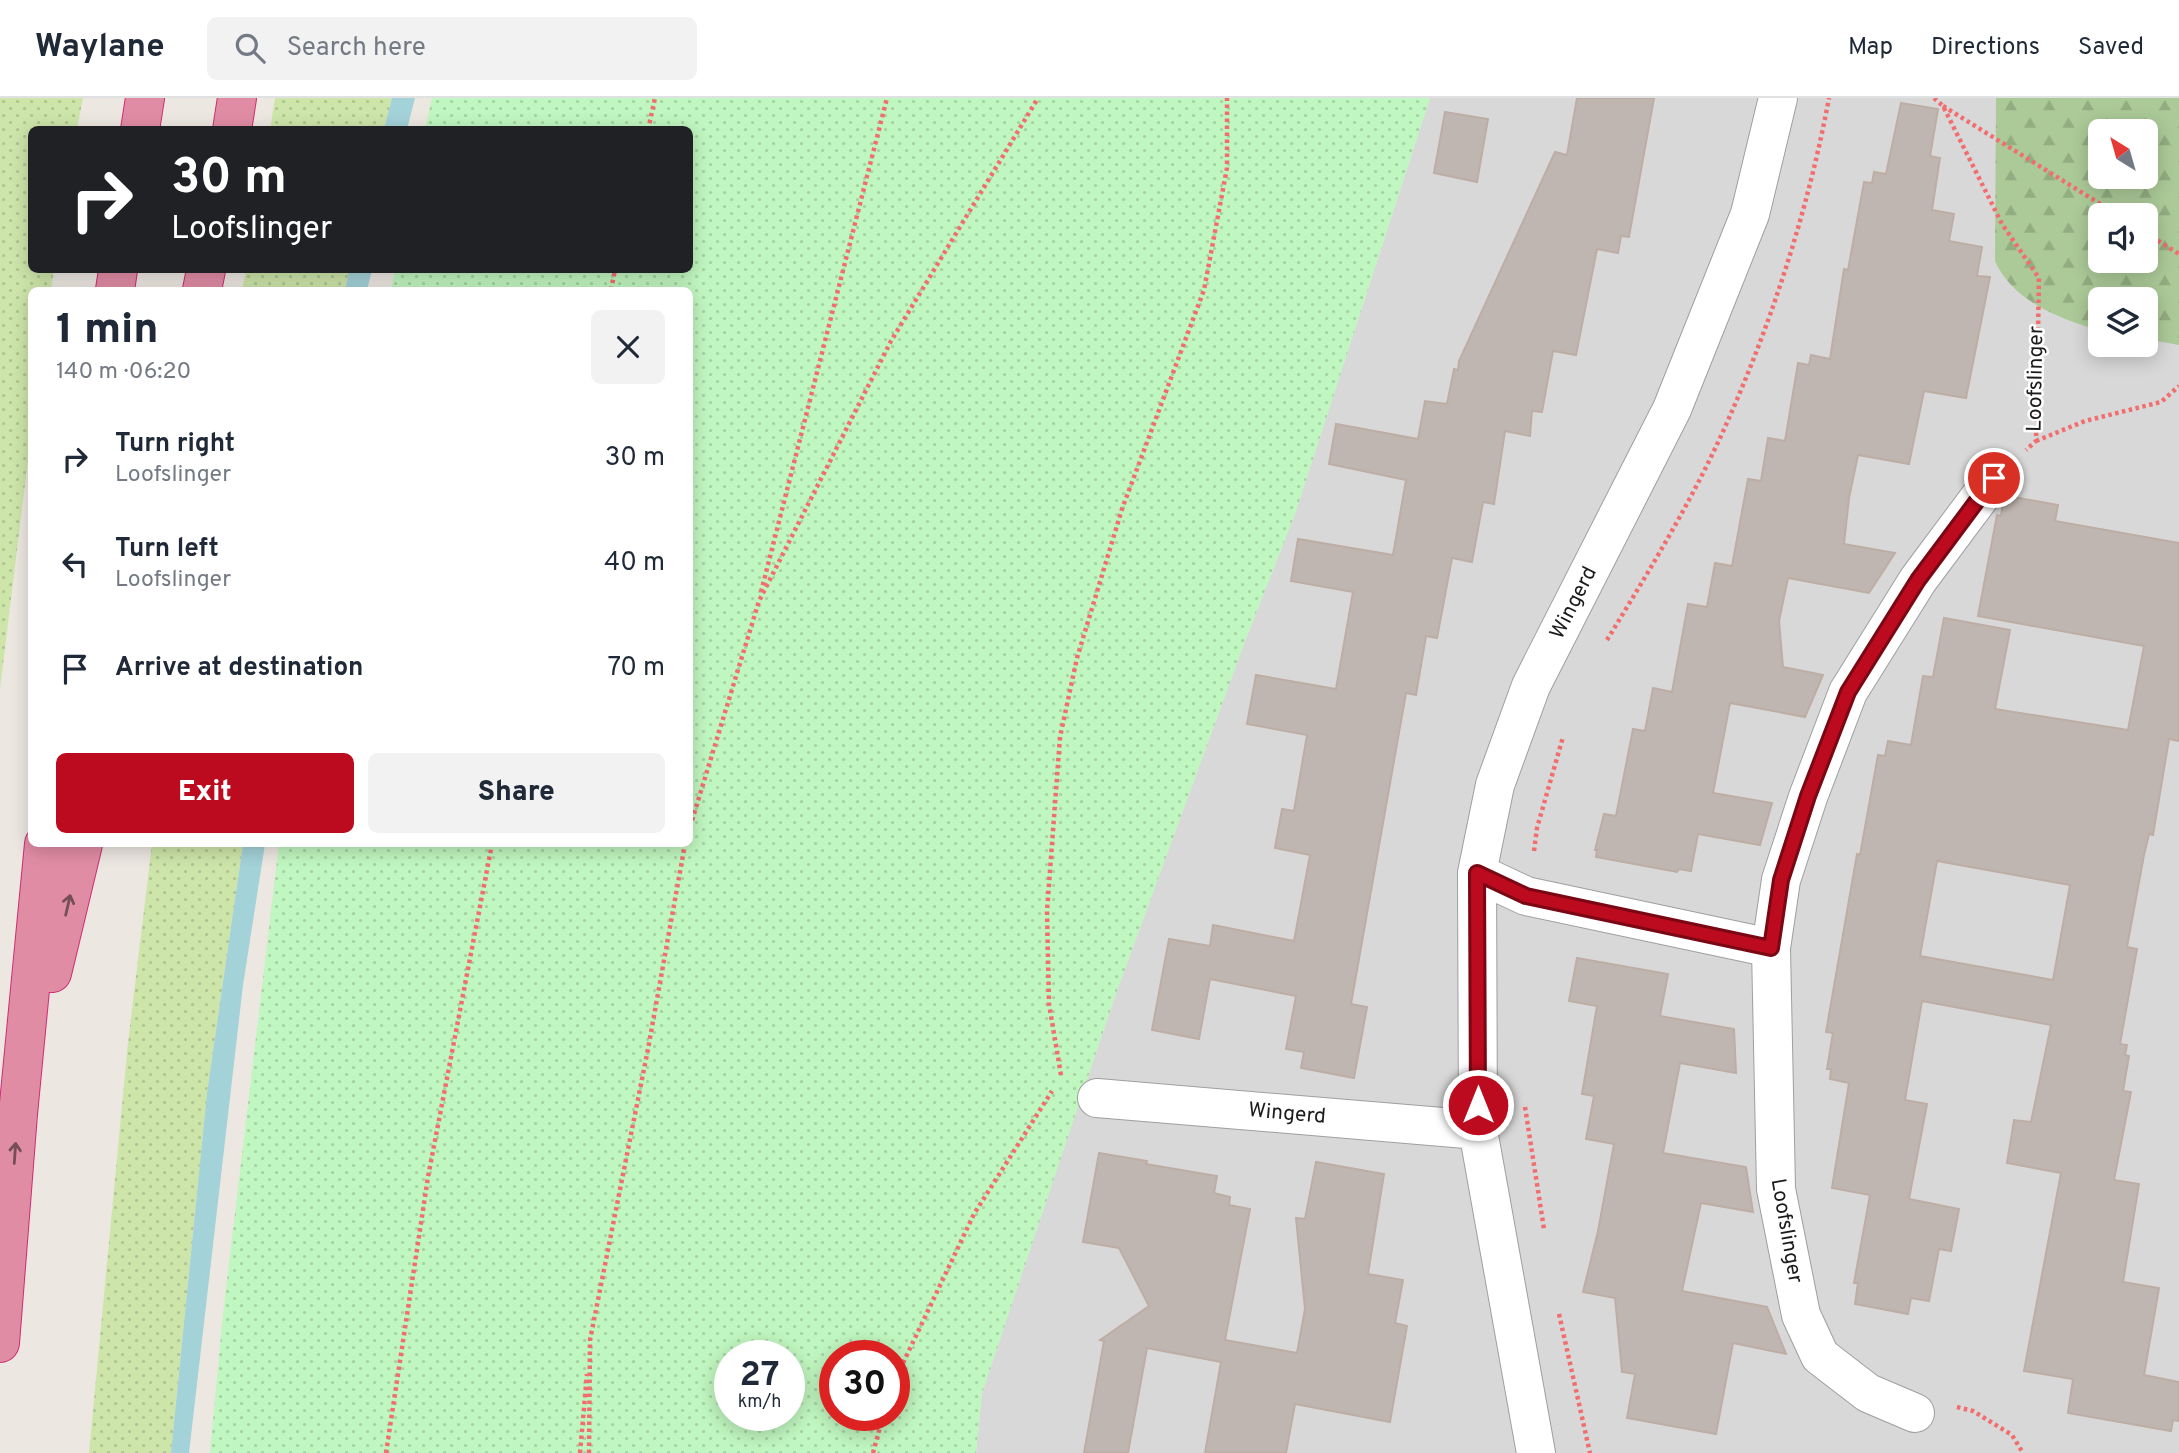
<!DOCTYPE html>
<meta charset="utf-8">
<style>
body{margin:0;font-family:Overpass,sans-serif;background:#f2f2f3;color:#1f2937;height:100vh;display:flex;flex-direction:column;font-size:26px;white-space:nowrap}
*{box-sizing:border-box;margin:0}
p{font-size:23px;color:#747a83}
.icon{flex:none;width:38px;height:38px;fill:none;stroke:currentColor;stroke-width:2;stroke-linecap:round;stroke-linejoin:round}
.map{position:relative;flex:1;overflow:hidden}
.side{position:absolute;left:28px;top:189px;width:665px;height:560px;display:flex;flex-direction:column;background:#fff;border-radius:10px;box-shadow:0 4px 18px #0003}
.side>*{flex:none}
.top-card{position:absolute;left:28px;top:28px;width:665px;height:147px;border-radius:10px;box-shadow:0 4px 18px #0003;background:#202124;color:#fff;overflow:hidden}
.needle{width:46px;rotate:323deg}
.controls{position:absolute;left:2088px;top:21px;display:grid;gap:14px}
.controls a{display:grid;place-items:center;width:70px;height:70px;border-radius:10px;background:#fff;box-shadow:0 4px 18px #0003;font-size:35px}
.speed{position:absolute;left:714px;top:1242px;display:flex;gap:14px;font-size:35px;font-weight:700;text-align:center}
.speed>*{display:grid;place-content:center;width:91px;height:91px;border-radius:50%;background:#fff;box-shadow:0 4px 18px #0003;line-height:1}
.speed small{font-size:18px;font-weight:400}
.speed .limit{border:10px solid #d22;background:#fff;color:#111}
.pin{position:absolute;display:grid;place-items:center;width:60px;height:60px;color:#fff;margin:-30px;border:4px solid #fff;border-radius:50%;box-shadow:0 2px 7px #0007}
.me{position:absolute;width:77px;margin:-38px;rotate:0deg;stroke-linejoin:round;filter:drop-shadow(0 0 5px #0008)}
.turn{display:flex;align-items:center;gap:24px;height:147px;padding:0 28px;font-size:32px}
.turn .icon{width:91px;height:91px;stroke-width:2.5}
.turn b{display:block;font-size:49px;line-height:60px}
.round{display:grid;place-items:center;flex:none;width:74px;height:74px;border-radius:10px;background:#f2f2f3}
.head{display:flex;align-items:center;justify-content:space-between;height:119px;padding:0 28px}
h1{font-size:42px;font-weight:800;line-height:52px}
.cta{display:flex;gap:14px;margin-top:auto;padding:14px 28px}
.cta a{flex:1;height:80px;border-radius:10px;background:#bc0b1e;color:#fff;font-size:28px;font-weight:800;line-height:80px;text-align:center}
.cta a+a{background:#f2f2f3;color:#1f2937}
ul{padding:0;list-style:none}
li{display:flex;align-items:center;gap:21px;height:105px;padding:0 28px}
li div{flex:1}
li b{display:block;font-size:26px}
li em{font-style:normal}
header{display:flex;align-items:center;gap:42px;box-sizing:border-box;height:98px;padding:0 35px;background:#fff;border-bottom:2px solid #e0e1e3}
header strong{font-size:33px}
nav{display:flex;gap:38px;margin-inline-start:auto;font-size:24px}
.search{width:490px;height:63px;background:#f2f2f3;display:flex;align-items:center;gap:18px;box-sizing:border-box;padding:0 24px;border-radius:10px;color:#747a83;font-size:26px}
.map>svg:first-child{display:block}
.residential{fill:#d9d8d8;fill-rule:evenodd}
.grass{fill:url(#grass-dots)}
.forest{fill:url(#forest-firs);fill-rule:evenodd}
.park{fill:url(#park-dots);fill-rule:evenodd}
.water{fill:#a3d2d8}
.building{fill:#c0b6b1;stroke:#bdada5;stroke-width:2;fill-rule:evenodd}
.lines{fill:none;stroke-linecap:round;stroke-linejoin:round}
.minor-casing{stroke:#9f9f9f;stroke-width:40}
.motorway-casing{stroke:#cc2d74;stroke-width:40}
.path{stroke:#f26d6e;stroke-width:4.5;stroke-dasharray:3.5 3.5;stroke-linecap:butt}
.minor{stroke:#fff;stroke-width:38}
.motorway{stroke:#e18ca5;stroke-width:38}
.oneway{stroke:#744e59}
.route-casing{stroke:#7a0714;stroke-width:18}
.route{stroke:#bc0b1e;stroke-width:12}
.labels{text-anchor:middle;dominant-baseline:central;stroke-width:5;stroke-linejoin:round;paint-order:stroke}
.street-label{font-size:21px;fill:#1b1b1b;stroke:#fff}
</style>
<header>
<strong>Waylane</strong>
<div class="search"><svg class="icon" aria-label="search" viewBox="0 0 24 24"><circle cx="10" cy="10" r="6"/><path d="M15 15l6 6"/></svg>Search here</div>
<nav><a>Map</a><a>Directions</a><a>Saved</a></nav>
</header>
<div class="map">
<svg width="2179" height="1355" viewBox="0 0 2179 1355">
<defs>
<pattern id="grass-dots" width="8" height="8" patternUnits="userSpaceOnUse" patternTransform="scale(1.75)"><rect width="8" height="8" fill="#cde5a9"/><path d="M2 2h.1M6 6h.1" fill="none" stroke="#afc491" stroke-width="1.8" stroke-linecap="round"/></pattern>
<pattern id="forest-firs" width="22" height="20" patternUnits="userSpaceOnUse" patternTransform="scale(1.75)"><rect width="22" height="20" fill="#acca98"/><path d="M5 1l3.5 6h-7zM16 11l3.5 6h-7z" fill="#93ad82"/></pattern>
<pattern id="park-dots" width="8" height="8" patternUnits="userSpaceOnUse" patternTransform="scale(1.75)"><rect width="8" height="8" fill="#c0f6bf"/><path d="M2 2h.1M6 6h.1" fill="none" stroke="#a4d2a4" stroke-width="1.8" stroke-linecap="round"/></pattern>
</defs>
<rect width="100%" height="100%" fill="#ece7e1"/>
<path class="residential" d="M1430 0H2179V1355H976L982 1295 1114 901 1245 543 1295 416ZM2100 33H2146V79H2100ZM2100 117H2146V163H2100ZM2100 201H2146V247H2100Z"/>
<path class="grass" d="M0 0H83L77 31 32 32V172H54L51 192H32L31 337 0 591Z
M275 0H392L384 31 270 32Z
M246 172H349L345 192H242Z
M152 746H243L207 995 171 1355H89L128 945Z"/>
<path class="forest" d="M1996 0H2179V247L2146 241V201H2100V233C2060 220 2013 204 1995 163ZM2100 33H2146V79H2100ZM2100 117H2146V163H2100Z"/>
<path class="park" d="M432 0H1430L1295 416 1245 543 1114 901 982 1295 976 1355H210L223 1216 279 746H690V192H391L395 172H690V32L425 31ZM730 1258H789V1318H730ZM835 1258H894V1318H835Z"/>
<path class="water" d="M392 0H415L407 31H384Z
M349 172H372L367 192H345Z
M243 746H265L243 887 189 1355H171L207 995Z"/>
<path class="building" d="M1577 0H1654L1629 139 1621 138 1618 155 1597 151 1576 257 1553 253 1542 314 1532 313 1530 338 1505 333 1494 406 1483 404 1472 464 1452 460 1437 540 1426 538 1416 597 1406 595 1351 906 1367 909 1354 980 1301 970 1304 954 1286 951 1296 898 1210 881 1199 941 1152 932 1169 841 1210 848 1213 827 1294 843 1310 757 1275 750 1282 711 1294 713 1307 637 1247 626 1256 577 1336 591 1353 494 1291 483 1298 441 1393 457 1406 382 1329 366 1336 326 1418 341 1425 303 1447 306 1454 271 1458 272 1459 263 1555 54 1567 57Z
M1901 5 1938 11 1930 58 1940 60 1932 112 1954 116 1949 143 1982 149 1977 178 1990 179 1966 300 1924 293 1909 366 1858 357 1849 400 1844 446 1895 455 1869 495 1788 480 1779 523 1783 569 1823 577 1805 619 1730 605 1713 695 1772 705 1760 747 1698 736 1691 773 1679 771 1677 774 1596 759 1597 752H1595L1604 716 1616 718 1633 631 1645 633 1653 590 1672 594 1688 506 1707 509 1715 465 1732 468 1748 381 1761 383 1768 340 1785 343 1798 265 1809 267 1811 257 1830 261 1844 171 1848 172 1864 84 1872 85 1874 74 1886 76Z
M1445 14 1488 21 1477 84 1434 75Z
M2008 398 2058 407 2055 423 2179 445V643L2169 641 2153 737 2149 736 2144 757 2127 849 2137 851 2120 946 2127 947 2125 957 2129 958 2123 993 2131 994 2114 1082 2139 1086 2123 1184 2159 1190 2144 1277 2179 1284V1323L2173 1322 2171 1333 2068 1315 2073 1281 2024 1273 2061 1075 2007 1065 2014 1022 2031 1024 2051 927 1922 903 1905 1002 1927 1006 1909 1101 1959 1111 1951 1153 1939 1151 1929 1203 1911 1200 1908 1216 1855 1206 1858 1185H1854L1870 1097 1832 1090 1849 985 1830 981 1831 971H1827L1833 935 1826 934 1857 756 1860 757 1878 657 1885 658 1888 643 1911 647 1923 578 1933 579 1944 520 2010 532 1995 611 2128 632 2144 548 1978 518 1997 417 2001 418 2003 404ZM1937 763 2070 787 2053 882 1920 858Z
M1577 860 1668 876 1660 918 1734 931 1736 975 1680 965 1663 1055 1746 1069 1753 1114 1701 1105 1682 1193 1767 1209 1786 1256 1733 1245 1716 1336 1627 1320 1635 1276 1622 1274 1615 1200 1583 1194 1598 1133 1614 1046 1586 1041 1594 998 1582 996 1597 908 1569 903Z
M1099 1055 1147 1063 1146 1066 1217 1078 1214 1095 1230 1099 1229 1107 1250 1111 1225 1242 1297 1255 1305 1211 1296 1120 1305 1121 1316 1064 1384 1076 1368 1176 1403 1182 1395 1225 1407 1228 1390 1324 1295 1306 1286 1355H1205L1221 1264 1147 1250 1128 1355H1084L1104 1243 1100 1242 1149 1208 1119 1150 1083 1144Z"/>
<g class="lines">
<g class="minor-casing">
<path id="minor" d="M1477 775 1526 798 1771 850
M1097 1000 1478 1032
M1915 1315 1868 1295 1820 1258 1801 1217 1776 1091 1771 850 1781 782 1808 699 1848 594 1918 482 1994 380
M1536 1355 1478 1032 1477 775 1495 687 1531 588 1672 311 1750 116 1778 0"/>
</g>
<g class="motorway-casing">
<path id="motorway" d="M140 32 145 0
M232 32 237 0
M115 192 118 172
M202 192 206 172
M52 875 83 746
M0 1245 18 1016 44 746"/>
</g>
<path class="path" d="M1934 0 1943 8 2002 126 2039 180 2036 343 2026 352
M1943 8 2118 117
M648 32 655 0
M2146 135 2179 156
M611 192 615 172
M2036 343 2085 323 2161 304 2179 288
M761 494 887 0
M1607 542C1649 473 1692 403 1725 329 1772 224 1808 112 1829 0
M690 729 759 503 891 243 1038 0
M1534 753 1537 730 1563 639
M1061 977 1049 906 1047 813 1060 639 1077 560 1122 411 1204 192 1227 70V0
M1525 1009 1544 1131
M1559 1216 1590 1355
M894 1284 974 1116 1052 993
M1957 1309 1973 1313 2012 1337 2023 1355
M386 1355 428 1079 492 746
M580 1355 587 1276
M589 1355 590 1242 648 951 685 746
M873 1355 883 1318"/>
<use href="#minor" class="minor"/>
<use href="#motorway" class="motorway"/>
</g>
<defs><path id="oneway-shaft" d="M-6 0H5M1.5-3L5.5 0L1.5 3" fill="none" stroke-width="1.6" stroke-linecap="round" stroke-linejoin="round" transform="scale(1.75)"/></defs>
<g class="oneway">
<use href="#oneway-shaft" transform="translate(68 807) rotate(-77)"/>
<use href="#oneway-shaft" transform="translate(15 1055) rotate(-86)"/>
</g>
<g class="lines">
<g class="route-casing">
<path id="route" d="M1478 1007 1477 775 1526 798 1771 850 1781 782 1808 698 1848 594 1918 482 1994 380"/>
</g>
<use href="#route" class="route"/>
</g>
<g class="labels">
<g class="street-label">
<text transform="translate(2036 281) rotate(-89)">Loofslinger</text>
<text transform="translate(1574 505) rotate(-63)">Wingerd</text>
<text transform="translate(1287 1016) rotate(5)">Wingerd</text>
<text transform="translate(1786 1133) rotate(80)">Loofslinger</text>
</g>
</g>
</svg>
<div class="controls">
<a><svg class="needle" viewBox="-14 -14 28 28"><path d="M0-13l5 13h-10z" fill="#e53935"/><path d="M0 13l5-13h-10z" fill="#747a83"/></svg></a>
<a><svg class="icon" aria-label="sound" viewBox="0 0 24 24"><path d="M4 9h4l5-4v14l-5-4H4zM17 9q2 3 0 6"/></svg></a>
<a><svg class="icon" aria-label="layers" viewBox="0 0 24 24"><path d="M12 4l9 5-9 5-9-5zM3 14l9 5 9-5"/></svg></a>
</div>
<div class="speed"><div>27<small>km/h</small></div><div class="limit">30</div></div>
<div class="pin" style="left:1994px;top:380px;background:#d93025"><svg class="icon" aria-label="arrive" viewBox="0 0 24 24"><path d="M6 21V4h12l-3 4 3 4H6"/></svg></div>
<svg class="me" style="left:1478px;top:1007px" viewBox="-20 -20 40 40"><circle r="17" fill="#bc0b1e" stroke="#fff" stroke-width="3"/><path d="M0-11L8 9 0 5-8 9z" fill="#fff"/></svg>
<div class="top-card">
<div class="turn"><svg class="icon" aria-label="right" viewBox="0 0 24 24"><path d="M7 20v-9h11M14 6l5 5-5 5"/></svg><div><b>30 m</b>Loofslinger</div></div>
</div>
<section class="side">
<div class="head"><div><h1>1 min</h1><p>140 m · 06:20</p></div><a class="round"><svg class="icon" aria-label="close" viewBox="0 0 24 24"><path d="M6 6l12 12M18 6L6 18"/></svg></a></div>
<ul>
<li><svg class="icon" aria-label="right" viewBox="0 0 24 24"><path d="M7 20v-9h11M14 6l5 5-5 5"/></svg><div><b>Turn right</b><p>Loofslinger</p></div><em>30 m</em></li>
<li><svg class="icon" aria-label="left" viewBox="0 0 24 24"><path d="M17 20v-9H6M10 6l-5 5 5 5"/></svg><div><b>Turn left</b><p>Loofslinger</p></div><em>40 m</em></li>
<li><svg class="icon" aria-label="arrive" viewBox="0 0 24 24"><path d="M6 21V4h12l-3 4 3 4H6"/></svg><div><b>Arrive at destination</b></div><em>70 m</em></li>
</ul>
<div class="cta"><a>Exit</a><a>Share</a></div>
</section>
</div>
